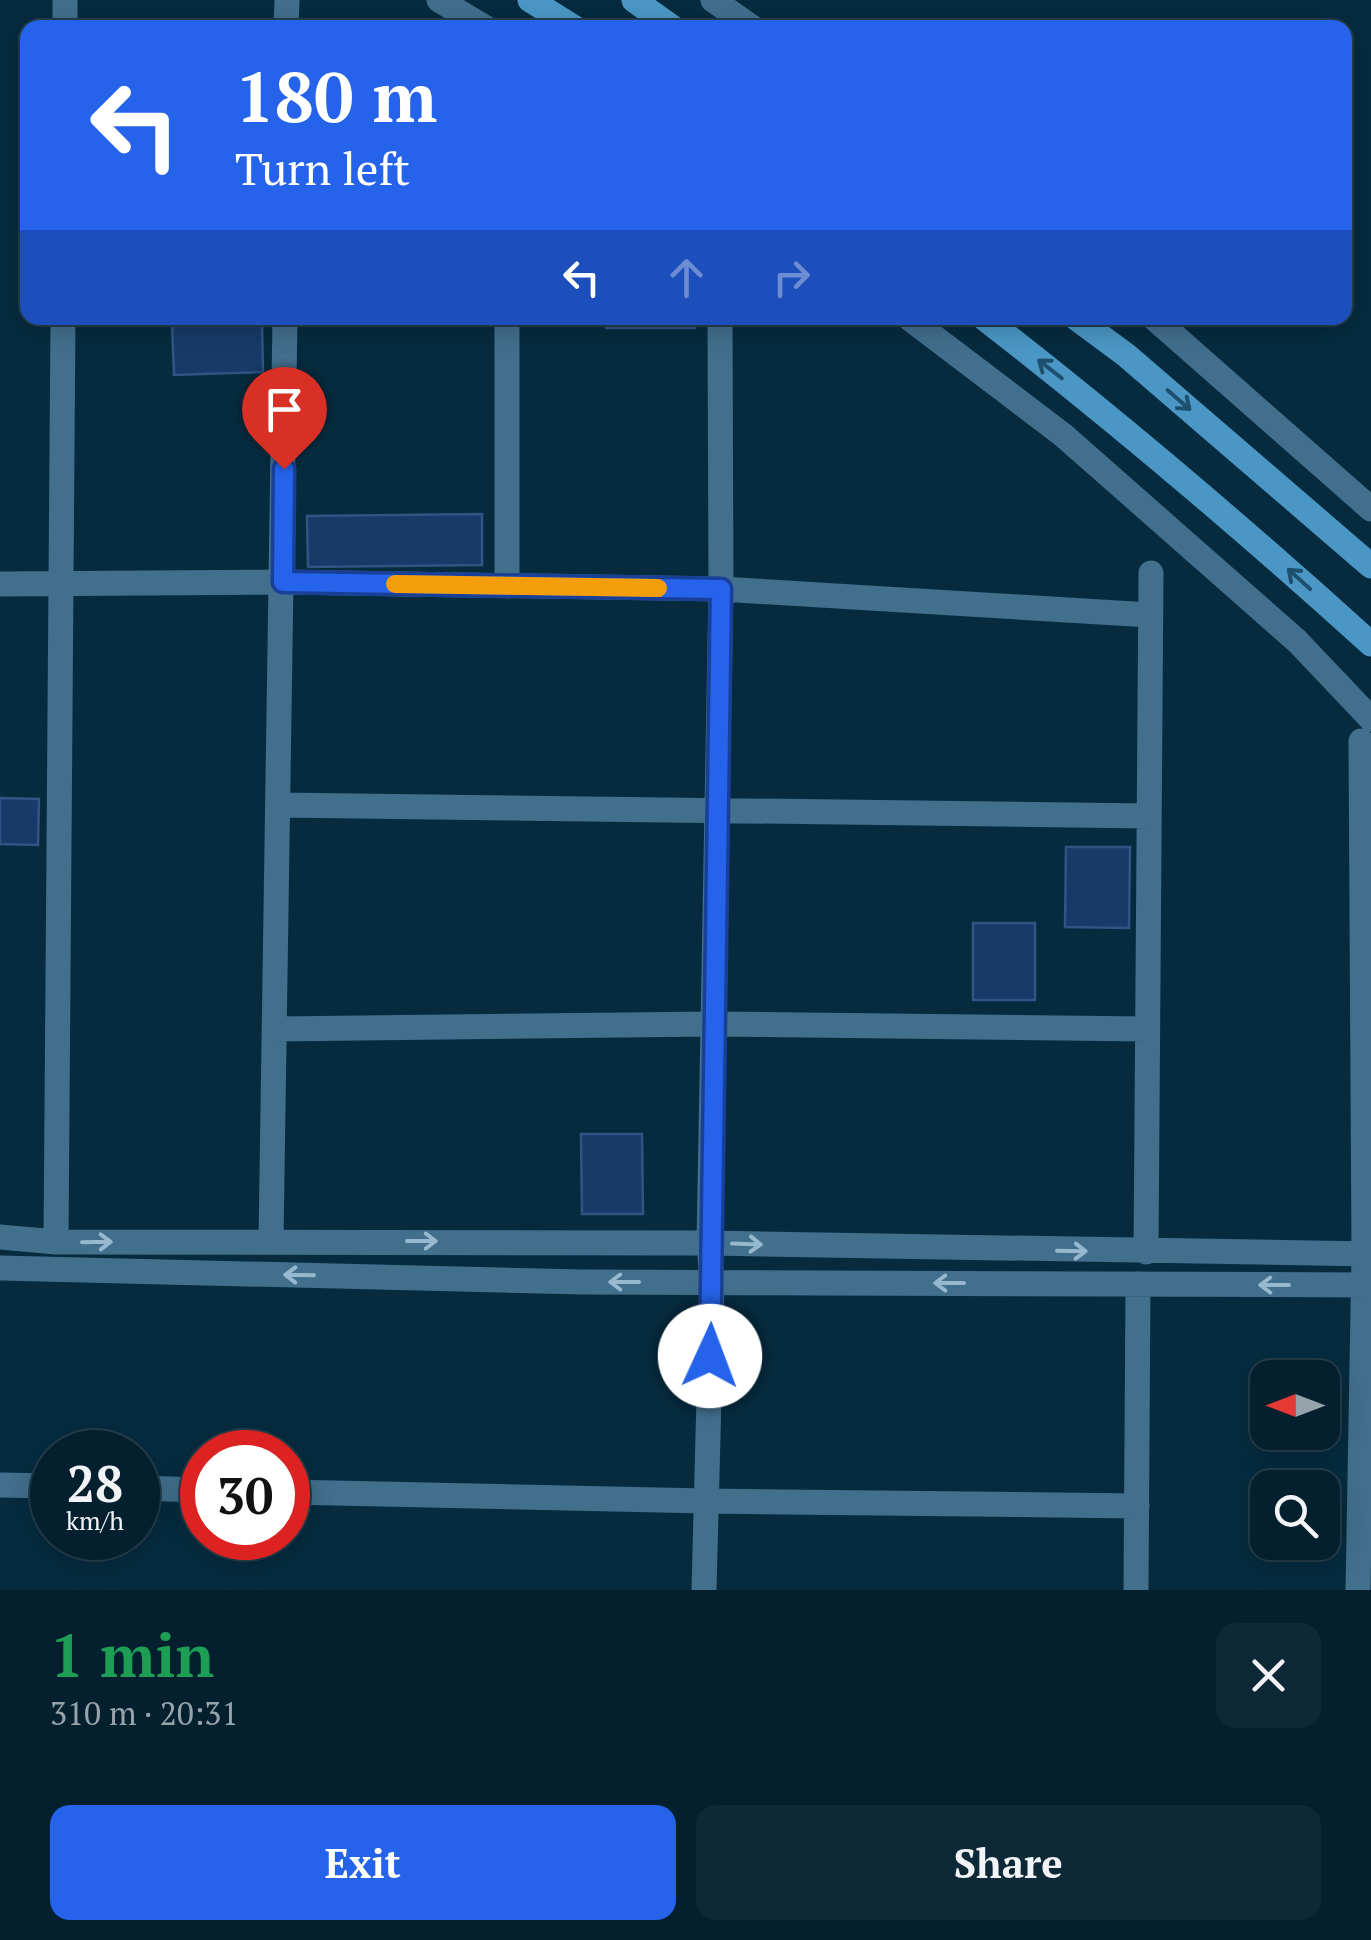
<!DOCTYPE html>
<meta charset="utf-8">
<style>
body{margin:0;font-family:"PT Serif",serif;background:#0d2837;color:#f1f3f6;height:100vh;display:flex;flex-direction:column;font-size:38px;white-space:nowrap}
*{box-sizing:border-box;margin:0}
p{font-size:32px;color:#97a3aa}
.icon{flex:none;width:55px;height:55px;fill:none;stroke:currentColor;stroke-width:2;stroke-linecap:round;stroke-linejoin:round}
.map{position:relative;height:1590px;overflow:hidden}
.panel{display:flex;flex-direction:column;background:#04202f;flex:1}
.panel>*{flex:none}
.top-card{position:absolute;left:20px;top:20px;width:1332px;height:305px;border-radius:20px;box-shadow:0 5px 25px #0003,0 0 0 2px #253e4b;background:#2563eb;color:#fff;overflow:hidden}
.needle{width:65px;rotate:270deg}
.fabs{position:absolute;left:1250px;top:1360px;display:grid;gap:20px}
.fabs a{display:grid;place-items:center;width:90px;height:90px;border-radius:20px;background:#04202f;box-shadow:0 5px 25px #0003,0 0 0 2px #253e4b;font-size:50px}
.speed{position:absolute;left:30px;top:1430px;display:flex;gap:20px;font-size:50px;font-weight:700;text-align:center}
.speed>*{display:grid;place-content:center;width:130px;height:130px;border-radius:50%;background:#04202f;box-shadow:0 5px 25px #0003,0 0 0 2px #253e4b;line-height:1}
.speed small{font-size:25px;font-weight:400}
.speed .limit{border:15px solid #d22;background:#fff;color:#111}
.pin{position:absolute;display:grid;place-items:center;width:85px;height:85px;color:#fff;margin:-102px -42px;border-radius:50% 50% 50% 0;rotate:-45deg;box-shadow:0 0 10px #0007}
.pin .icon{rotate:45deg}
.me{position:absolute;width:110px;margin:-55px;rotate:2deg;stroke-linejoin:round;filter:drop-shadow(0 0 8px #0008)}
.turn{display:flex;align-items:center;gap:35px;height:210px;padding:0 50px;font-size:45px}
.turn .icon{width:130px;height:130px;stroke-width:2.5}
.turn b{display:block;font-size:70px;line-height:85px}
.lanes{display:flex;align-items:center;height:95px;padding:0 50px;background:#0003;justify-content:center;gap:50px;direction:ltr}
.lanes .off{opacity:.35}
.round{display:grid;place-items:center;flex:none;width:105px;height:105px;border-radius:20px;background:#0d2837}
.headline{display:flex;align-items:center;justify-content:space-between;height:170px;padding:0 50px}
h1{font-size:60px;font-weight:700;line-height:75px;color:#1e9e55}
.cta{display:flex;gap:20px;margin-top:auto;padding:20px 50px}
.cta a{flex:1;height:115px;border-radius:20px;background:#2563eb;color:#fff;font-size:40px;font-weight:700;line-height:115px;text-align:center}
.cta a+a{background:#0d2837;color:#f1f3f6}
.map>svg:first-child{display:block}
.building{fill:#183a68;stroke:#315485;stroke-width:2.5}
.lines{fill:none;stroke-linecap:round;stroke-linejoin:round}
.street{stroke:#416f8c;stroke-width:25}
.secondary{stroke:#4a97c5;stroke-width:25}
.oneway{stroke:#1e506e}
.oneway2{stroke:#97b9cf}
.route-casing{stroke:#184099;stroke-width:25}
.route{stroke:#2563eb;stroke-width:18}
.slow{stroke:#f59e0b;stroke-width:18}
</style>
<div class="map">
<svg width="1371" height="1590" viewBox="0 0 1371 1590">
<rect width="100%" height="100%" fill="#062b3f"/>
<path class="building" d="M606 318H695V328H606Z
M262 323 263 372 174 375 172 325Z
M482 514V565L308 567 307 516Z
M0 798 39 799 38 845 0 844Z
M1066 847H1130L1129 928 1065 927Z
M973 923H1035V1000H973Z
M581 1134H642L643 1214H582Z"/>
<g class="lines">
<path class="street" d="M439 0 486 28
M713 0 753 28
M65 28V0
M286 28 287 0
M507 318V586
M909 318 1063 435 1297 641 1371 719
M1154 318 1371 509
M0 584 283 582 721 589 1150 615
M279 805 1149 816
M275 1029 713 1024 1147 1029
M0 1237 56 1242 709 1243 1371 1254
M271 1240 285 318
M56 1242 63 318
M1146 1252 1151 573
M0 1268 582 1282 1371 1285
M0 1485 52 1486
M138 1488 202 1490
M288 1492 706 1501 1137 1506
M704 1590 712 1282 709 1243 721 589 720 318
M1136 1590 1138 1284
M1358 1590 1364 1254 1361 741"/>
<path class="secondary" d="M530 0 575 28
M634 0 673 28
M984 318C1117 421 1246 531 1371 644
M1076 318 1126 355 1371 566"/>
</g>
<defs><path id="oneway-shaft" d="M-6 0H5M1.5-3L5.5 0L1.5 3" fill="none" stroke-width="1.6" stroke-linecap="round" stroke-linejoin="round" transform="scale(2.5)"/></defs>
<g class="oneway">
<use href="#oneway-shaft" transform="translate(1050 369) rotate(-142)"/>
<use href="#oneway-shaft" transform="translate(1179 400) rotate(41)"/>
<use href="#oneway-shaft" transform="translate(1299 579) rotate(-138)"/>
</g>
<g class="oneway2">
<use href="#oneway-shaft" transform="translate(422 1241)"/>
<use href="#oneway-shaft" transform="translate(97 1242) rotate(-1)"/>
<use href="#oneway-shaft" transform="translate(747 1244) rotate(2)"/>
<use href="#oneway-shaft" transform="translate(1072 1251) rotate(1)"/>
<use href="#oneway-shaft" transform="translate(299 1275) rotate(-179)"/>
<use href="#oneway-shaft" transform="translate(624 1282) rotate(-180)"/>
<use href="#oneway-shaft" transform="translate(949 1283) rotate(-180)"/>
<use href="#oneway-shaft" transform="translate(1274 1285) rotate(-180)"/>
</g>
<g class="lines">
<g class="route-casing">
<path id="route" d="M284 469 283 582 721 589 710 1356"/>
</g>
<use href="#route" class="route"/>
<path class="slow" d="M395 584 658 588"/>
</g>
</svg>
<div class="fabs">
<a><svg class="needle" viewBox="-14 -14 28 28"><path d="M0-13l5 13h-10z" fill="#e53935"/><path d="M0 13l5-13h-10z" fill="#97a3aa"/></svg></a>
<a><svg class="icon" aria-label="search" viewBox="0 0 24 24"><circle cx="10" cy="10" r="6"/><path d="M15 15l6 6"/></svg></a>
</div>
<div class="speed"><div>28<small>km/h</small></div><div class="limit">30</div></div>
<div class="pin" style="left:284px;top:469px;background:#d93025"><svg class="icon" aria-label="arrive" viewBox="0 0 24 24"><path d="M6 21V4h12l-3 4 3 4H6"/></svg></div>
<svg class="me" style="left:710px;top:1356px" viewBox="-20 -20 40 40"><circle r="19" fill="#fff"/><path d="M0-13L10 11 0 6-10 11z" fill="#2563eb"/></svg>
<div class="top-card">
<div class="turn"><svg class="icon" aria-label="left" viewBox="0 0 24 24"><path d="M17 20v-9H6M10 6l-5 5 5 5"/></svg><div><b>180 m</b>Turn left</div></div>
<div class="lanes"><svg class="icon" aria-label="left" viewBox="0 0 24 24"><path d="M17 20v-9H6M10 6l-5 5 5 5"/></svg><svg class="icon off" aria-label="ahead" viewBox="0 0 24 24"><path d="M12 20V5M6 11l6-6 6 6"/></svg><svg class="icon off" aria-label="right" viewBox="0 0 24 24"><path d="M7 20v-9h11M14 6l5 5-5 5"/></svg></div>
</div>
</div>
<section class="panel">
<div class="headline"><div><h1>1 min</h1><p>310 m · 20:31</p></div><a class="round"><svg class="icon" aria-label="close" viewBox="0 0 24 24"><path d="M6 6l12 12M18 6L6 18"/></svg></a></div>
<div class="cta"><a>Exit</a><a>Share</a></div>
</section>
